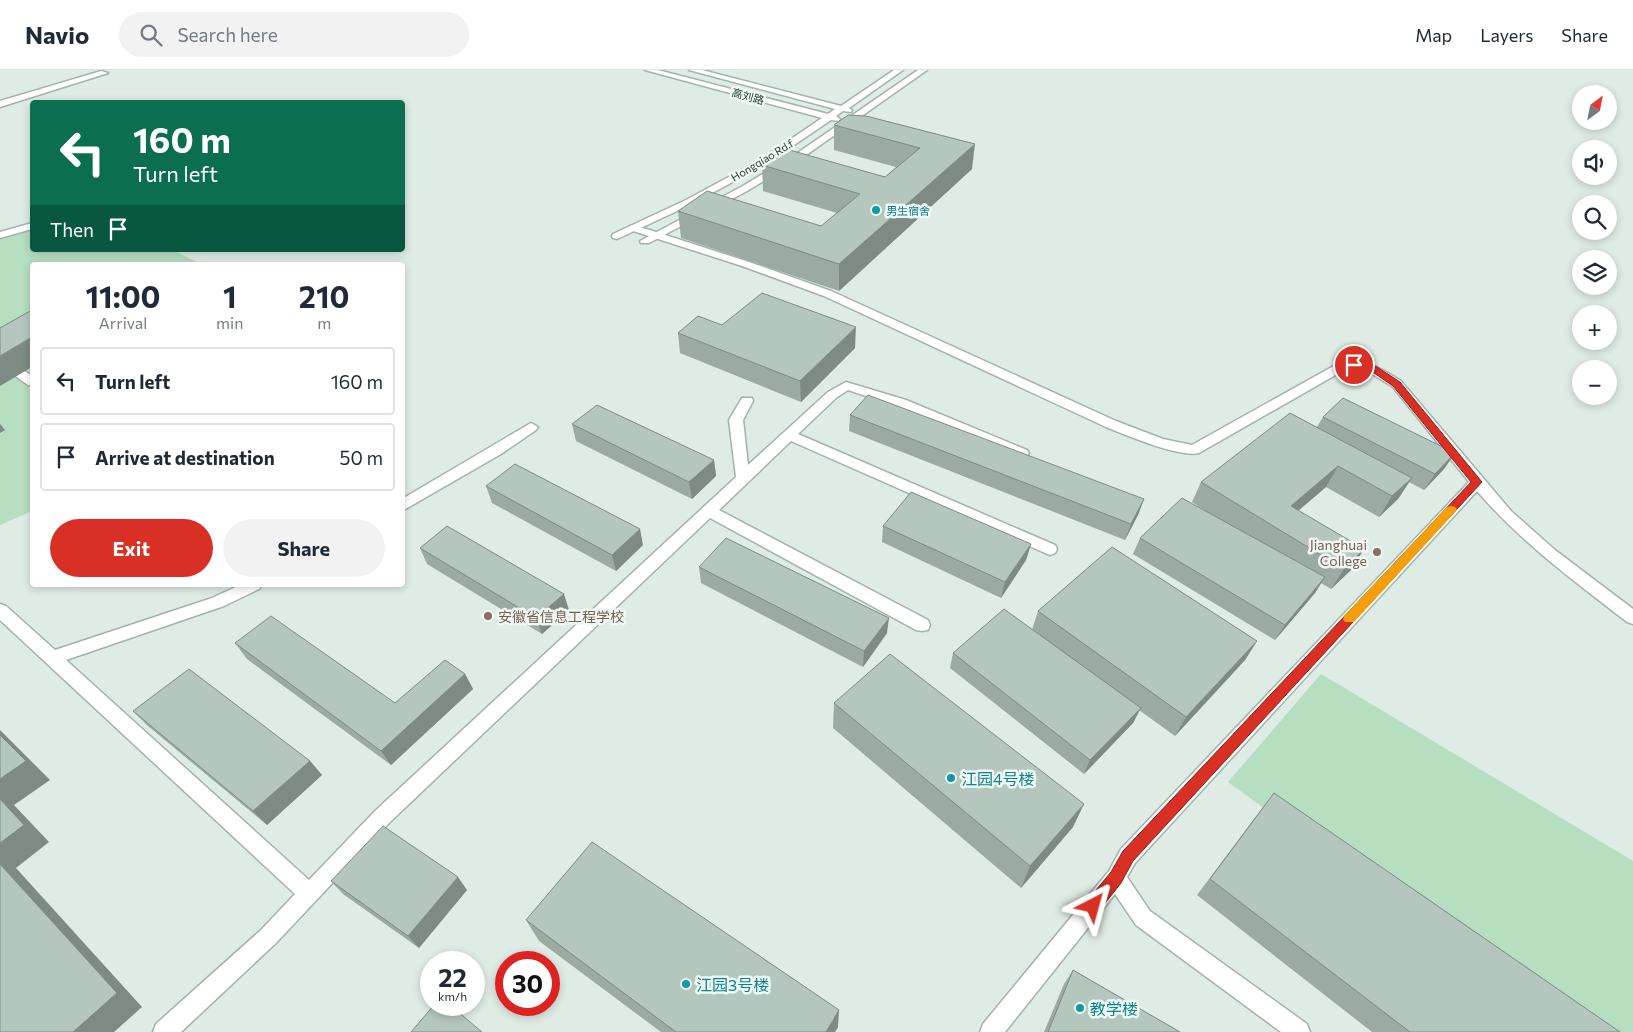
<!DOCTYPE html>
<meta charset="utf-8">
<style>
body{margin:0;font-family:Commissioner,"Noto Sans SC",sans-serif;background:#f2f2f3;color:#1f2937;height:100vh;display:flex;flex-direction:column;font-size:19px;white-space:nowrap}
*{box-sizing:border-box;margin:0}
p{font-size:16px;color:#747a83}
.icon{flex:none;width:28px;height:28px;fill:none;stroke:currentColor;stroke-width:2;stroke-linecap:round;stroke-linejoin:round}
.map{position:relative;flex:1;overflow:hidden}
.details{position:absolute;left:30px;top:192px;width:375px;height:325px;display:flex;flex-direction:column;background:#fff;border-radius:5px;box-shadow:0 2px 8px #0003}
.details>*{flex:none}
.top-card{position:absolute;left:30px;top:30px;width:375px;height:152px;border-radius:5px;box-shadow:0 2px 8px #0003;background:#0b6e4f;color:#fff;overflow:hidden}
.needle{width:32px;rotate:32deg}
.controls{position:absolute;left:1572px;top:15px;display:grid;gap:10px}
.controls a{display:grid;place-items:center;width:45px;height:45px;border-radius:50%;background:#fff;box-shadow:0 2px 8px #0003;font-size:25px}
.speed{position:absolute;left:420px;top:881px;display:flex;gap:10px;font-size:25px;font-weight:700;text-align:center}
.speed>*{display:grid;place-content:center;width:65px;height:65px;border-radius:50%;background:#fff;box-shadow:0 2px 8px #0003;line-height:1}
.speed small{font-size:12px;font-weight:400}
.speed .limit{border:8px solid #d22;background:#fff;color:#111}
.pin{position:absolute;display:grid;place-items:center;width:42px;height:42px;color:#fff;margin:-21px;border:2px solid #fff;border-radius:50%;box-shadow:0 1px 5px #0007}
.me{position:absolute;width:55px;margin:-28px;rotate:39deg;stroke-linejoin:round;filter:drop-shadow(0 0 4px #0008)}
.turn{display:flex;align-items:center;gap:18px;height:105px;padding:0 20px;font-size:22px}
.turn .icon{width:65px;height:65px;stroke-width:2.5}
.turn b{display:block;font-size:35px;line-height:42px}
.then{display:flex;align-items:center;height:48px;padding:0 20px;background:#0003;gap:10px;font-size:19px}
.eta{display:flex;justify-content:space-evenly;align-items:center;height:85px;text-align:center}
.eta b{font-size:30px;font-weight:700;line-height:35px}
.action{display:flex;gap:10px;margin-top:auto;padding:10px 20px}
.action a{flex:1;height:58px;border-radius:30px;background:#d93025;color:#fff;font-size:20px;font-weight:700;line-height:58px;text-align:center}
.action a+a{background:#f2f2f3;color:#1f2937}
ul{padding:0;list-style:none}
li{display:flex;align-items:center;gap:15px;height:68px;margin:0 10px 8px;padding:0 10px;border:2px solid #e0e1e3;border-radius:5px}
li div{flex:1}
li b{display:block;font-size:19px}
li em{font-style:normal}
header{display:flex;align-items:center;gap:30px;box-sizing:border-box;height:70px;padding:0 25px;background:#fff;border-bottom:1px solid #e0e1e3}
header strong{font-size:24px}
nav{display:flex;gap:28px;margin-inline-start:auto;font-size:18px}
.search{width:350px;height:45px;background:#f2f2f3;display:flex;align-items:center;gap:12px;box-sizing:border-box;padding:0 18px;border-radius:28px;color:#747a83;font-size:19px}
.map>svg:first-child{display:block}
.green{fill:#b6dec0}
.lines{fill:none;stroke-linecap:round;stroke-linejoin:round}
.minor-casing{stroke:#a2b3ac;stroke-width:3}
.tertiary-casing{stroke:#a2b3ac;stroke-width:3}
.minor{fill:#fff;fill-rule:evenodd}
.tertiary{fill:#fff;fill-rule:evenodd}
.wall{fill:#9baaa3}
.shaded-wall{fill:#7e8b85}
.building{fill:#b4c6be;stroke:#7e8b85}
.route{fill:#d93025;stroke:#8d1f18}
.slow{fill:#f59e0b}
.culture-dot{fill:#0f9aa8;stroke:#eff8f3;stroke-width:2}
.education-dot{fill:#8d6e63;stroke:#eff8f3;stroke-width:2}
.labels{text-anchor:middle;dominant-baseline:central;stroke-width:5;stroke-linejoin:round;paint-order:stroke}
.far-street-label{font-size:11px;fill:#1f3c33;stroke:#eff8f3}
.far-culture-label{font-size:11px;fill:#0d838f;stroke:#eff8f3;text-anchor:start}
.education-label{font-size:14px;fill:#785e54;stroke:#eff8f3;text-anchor:end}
.near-culture-label{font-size:16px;fill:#0d838f;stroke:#eff8f3;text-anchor:start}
</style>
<header>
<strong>Navio</strong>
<div class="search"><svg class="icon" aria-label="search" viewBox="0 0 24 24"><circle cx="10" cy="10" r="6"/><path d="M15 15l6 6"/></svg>Search here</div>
<nav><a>Map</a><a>Layers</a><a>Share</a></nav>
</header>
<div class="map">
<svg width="1633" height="962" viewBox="0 0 1633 962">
<rect width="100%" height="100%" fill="#dfebe5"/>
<path class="green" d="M32 156V180H173L203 195H32V441L0 455V165Z
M1321 604 1633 791V962H1571L1228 712Z"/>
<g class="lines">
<g class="minor-casing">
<path id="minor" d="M101 1 108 3 0 37V31Z
M32 153V159L0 168V162Z
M634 155 749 192 831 221 1116 351 1163 369 1192 375 1339 293C1363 287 1382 299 1401 311L1511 441 1555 480 1633 539V554L1627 552C1574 511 1521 472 1477 421L1135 793 1127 807 1150 841 1307 954 1310 962H1281L1136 855 1115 824 1005 962H980L983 954 1109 801 1121 779 1469 412 1393 317 1369 302 1354 299H1346L1199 383C1180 388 1126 365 1106 357L824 226 742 196 630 160V156Z
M0 285 32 306V316L28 315 0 295Z
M846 312 906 330 1027 380 1029 383 1027 386H1017L896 336 848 320 836 328 798 364 1055 475 1057 479 1055 483 1050 485 1045 483 791 371 719 440 928 550 930 555 928 560 922 561 916 560 710 448 389 753 276 873 181 962H153L156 954 262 859 295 824 0 550V534L6 536 55 580 212 528 240 515H262L259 519 224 536 66 590 309 810 375 741 736 407 729 350 742 328H752L753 331 743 350 748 395 828 322Z
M531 353 538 357 536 360 501 384 402 441V429Z"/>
</g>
<g class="tertiary-casing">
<path id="tertiary" d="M645 0H658L828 44 835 39 689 0H702L841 36 894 0H903L849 38 852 40 851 42 843 41 836 46 840 49 839 51 831 50 766 94 692 134 617 169 613 168 612 166 613 164 686 130 760 90 822 48Z
M918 0H927L802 88 747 121 649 173H641L640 171 741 117 796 84Z"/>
</g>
<use href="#minor" class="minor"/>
<use href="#tertiary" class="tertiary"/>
</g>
<path class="wall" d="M848 45 972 99 839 221 681 168 678 141 821 156 837 143 763 121 762 95 885 107 896 97 834 80V55Z
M722 255 855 278 801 332 680 283 678 263Z
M850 345 1144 429 1138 445 1125 470 849 361Z
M1323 347 1455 383 1444 399 1424 420 1409 412 1398 429 1379 447 1326 417 1298 441 1364 479 1351 500 1331 519 1321 513 1315 523 1275 570 1133 484 1140 468 1209 443 1192 432 1201 412 1317 357Z
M572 354 714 390 716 406 692 429 576 371Z
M486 416 643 475 616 501 492 433Z
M883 456 1031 474 1026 490 1001 528 882 472Z
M420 478 569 540 542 564 427 494Z
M699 497 887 563 863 597 701 513Z
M1038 541 1257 571 1245 590 1175 666 1139 640 1133 653 1084 704 950 598 953 583 1032 560Z
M235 573 395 633 465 604 473 619 391 695 247 589Z
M834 633 1073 757 1021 818 833 658Z
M133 641 310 691 322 705 267 755 148 656Z
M1274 723 1620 962H1372L1197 825 1260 741Z
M331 811 467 820 419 878 343 824Z
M526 850 838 957 835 962H661L539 871Z
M1073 900 1180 962H1044L1064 914Z"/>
<path class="shaded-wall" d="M975 74 972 99 839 221V194Z
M856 257 855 278 801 332 800 311Z
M32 267V297L0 316V286Z
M0 354 5 360 0 363Z
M1455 383 1444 399 1424 420 1435 404Z
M714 390 716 406 692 429 689 412Z
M1338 396 1326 417 1279 457 1291 436Z
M1412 408 1398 429 1379 447 1392 426Z
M1144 429 1138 445 1125 470 1131 454Z
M640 459 643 475 616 501 612 485Z
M1031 474 1026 490 1001 528 1005 512Z
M1364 479 1351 500 1331 519 1344 499Z
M1325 507 1315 523 1275 570 1285 555Z
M564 524 569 540 542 564 536 548Z
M889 548 887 563 863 597 864 581Z
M1257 571 1245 590 1175 666 1186 647Z
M465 604 473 619 391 695 381 681Z
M1141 638 1133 653 1084 704 1090 690Z
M0 660 50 710 14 735 49 772 16 798 142 937 114 962H73L0 794Z
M310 691 322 705 267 755 253 741Z
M1084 734 1073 757 1021 818 1030 796Z
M458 807 467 820 419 878 408 866Z
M839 940 838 957 835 962H826Z"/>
<path class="building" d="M848 45 866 46 975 74 839 194 678 141 707 121 821 156 860 124 762 95 786 79 885 107 920 78 834 55Z
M762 223 856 257 800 311 678 263 698 246 722 255Z
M32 240V267L0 286V258Z
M868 325 1144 429 1131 454 850 345Z
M1343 328 1455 383 1435 404 1323 347Z
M597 335 714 390 689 412 572 354Z
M1290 343 1412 408 1392 426 1338 396 1291 436 1364 479 1344 499 1201 412Z
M515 394 640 459 612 485 486 416Z
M911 422 1031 474 1005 512 883 456Z
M1182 428 1325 507 1285 555 1140 468Z
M447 456 564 524 536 548 420 478Z
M726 468 889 548 864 581 699 497Z
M1112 477 1257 571 1186 647 1038 541Z
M1004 539 1141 638 1090 690 953 583Z
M271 546 395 633 445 590 465 604 381 681 235 573Z
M890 584 1084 734 1030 796 834 633Z
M189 599 310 691 253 741 133 641Z
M0 665 26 691 0 709Z
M1274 723 1620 962H1410L1210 809Z
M0 729 24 755 0 773Z
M383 756 458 807 408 866 331 811Z
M592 772 839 940 826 962H676L526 850Z
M0 794 117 923 73 962H0Z
M1073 900 1180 962H1048Z
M434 935H450L482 962H411Z"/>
<path class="route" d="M1354 292 1377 297 1400 312 1482 412 1133 791 1121 813 1098 842 1093 844 1087 842 1085 836 1087 831 1111 802 1123 781 1471 412 1393 316 1371 301 1350 297 1349 295Z"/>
<path class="slow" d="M1451 436 1455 437 1457 439 1455 442 1354 552H1345L1343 549 1345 545 1447 437Z"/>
<g class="culture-dot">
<circle cx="876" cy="140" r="5"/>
<circle cx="951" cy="708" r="5"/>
<circle cx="686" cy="914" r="5"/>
<circle cx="1080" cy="938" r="5"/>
</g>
<g class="education-dot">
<circle cx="1377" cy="482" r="5"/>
<circle cx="488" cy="546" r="5"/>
</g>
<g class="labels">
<g class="far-street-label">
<text transform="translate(748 26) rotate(15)">高刘路</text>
<text transform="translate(762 90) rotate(-31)">Hongqiao Rd.f</text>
</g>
<g class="far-culture-label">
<text x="886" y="140">男生宿舍</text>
</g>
<g class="education-label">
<text x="1367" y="474">Jianghuai<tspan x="1367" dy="16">College</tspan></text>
<text x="498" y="546" text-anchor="start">安徽省信息工程学校</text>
</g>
<g class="near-culture-label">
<text x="961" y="708">江园4号楼</text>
<text x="696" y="914">江园3号楼</text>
<text x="1090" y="938">教学楼</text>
</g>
</g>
</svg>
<div class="controls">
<a><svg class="needle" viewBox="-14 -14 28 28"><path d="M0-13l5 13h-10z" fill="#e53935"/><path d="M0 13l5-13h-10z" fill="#747a83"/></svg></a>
<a><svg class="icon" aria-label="sound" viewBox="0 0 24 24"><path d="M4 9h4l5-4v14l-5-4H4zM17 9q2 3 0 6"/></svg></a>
<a><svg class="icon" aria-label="search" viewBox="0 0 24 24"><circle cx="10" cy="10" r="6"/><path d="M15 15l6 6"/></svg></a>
<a><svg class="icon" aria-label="layers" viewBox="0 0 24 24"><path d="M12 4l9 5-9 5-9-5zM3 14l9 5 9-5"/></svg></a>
<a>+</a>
<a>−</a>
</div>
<div class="speed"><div>22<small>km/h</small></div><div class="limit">30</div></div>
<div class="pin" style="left:1354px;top:295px;background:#d93025"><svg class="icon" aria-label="arrive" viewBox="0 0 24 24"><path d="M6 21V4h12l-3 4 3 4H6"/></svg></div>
<svg class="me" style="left:1093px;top:836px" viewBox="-20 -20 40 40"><path d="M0-17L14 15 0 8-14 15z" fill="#d93025" stroke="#fff" stroke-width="4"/></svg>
<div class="top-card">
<div class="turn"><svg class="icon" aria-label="left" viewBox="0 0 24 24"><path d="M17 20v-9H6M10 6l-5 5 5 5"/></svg><div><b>160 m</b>Turn left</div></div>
<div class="then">Then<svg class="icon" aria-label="arrive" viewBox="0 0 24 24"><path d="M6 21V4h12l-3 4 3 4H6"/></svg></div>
</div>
<section class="details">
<div class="eta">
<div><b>11:00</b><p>Arrival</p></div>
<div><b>1</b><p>min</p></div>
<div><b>210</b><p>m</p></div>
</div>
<ul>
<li><svg class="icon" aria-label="left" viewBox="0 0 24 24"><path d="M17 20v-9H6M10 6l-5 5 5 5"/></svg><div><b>Turn left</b></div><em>160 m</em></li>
<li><svg class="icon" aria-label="arrive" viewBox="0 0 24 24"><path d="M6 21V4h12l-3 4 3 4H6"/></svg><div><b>Arrive at destination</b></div><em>50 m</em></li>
</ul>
<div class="action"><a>Exit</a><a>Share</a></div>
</section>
</div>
